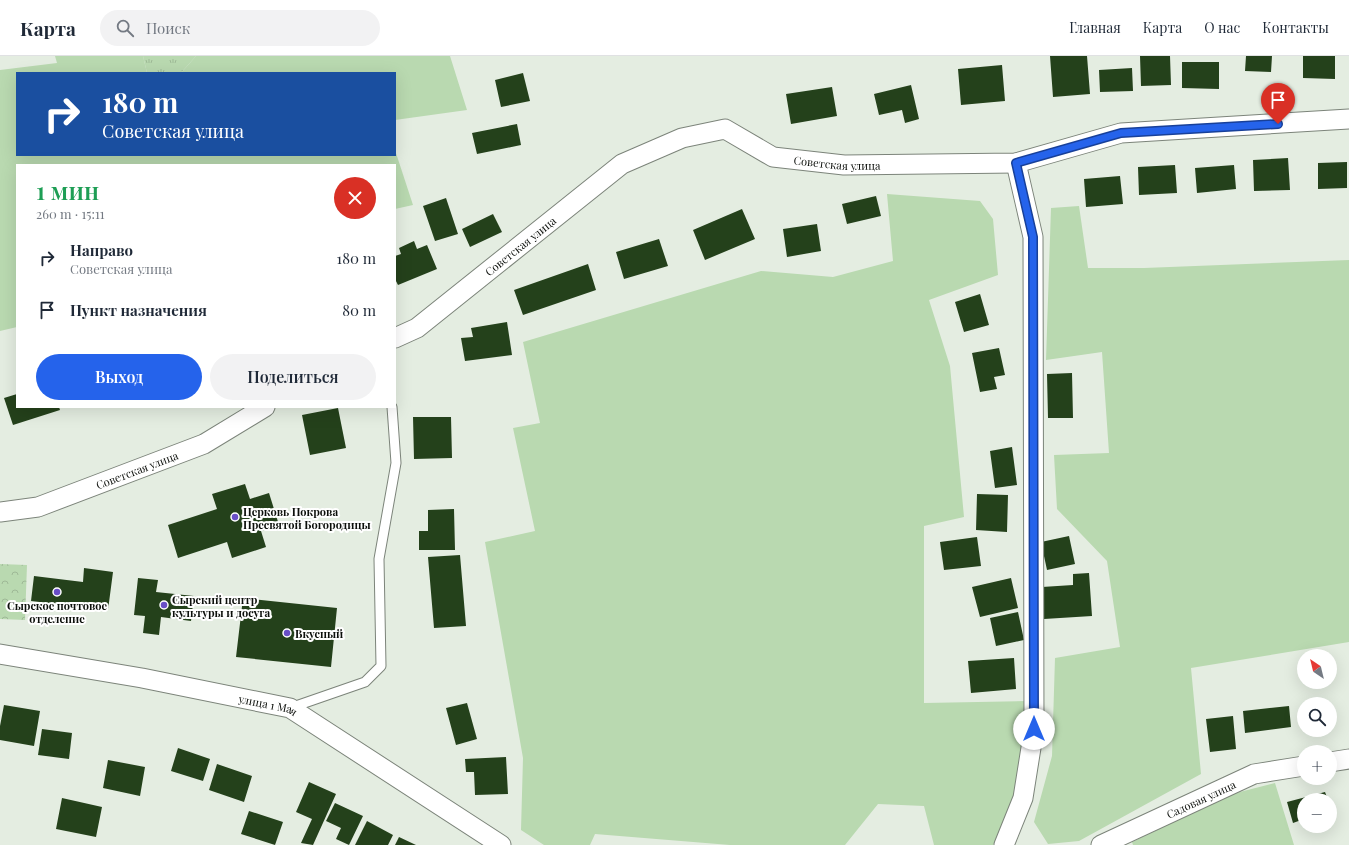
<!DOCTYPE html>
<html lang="ru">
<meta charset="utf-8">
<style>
body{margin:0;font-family:"Playfair Display",serif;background:#f2f2f3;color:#1f2937;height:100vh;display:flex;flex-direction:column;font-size:15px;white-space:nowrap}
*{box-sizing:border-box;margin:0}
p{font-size:13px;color:#747a83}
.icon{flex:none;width:22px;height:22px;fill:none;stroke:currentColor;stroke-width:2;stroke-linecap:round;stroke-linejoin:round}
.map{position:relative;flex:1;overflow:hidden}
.panel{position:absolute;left:16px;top:108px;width:380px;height:244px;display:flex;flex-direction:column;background:#fff;border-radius:0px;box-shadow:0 4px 16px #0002}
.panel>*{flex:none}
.banner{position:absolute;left:16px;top:16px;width:380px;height:84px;border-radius:0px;box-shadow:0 4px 16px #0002;background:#1a4fa0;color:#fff;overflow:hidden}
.needle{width:26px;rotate:325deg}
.tools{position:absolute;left:1297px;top:593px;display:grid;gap:8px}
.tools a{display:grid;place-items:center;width:40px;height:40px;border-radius:50%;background:#fff;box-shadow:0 4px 16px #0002;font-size:20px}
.pin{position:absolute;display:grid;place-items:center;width:34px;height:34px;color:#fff;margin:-41px -17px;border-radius:50% 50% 50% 0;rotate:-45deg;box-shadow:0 0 4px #0007}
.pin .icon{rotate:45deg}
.me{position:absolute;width:44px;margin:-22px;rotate:0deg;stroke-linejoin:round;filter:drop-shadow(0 0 3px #0008)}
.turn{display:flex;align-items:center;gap:14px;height:84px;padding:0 20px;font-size:18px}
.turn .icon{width:52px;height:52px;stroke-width:2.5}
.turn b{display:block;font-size:28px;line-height:34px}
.round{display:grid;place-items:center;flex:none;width:42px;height:42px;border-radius:21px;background:#f2f2f3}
.headline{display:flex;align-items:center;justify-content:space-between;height:68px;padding:0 20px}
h1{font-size:24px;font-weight:600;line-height:30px;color:#1e9e55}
.cta{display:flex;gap:8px;margin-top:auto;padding:8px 20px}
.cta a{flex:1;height:46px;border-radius:24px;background:#2563eb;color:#fff;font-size:16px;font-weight:600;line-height:46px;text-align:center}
.cta a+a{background:#f2f2f3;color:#1f2937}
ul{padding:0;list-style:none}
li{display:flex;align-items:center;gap:12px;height:52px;padding:0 20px}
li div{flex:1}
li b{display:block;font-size:15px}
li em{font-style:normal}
header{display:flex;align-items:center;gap:24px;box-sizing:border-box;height:56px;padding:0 20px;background:#fff;border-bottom:1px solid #e0e1e3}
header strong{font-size:19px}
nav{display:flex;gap:22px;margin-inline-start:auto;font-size:14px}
.search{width:280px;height:36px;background:#f2f2f3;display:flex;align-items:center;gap:10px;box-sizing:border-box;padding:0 14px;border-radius:22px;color:#747a83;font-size:15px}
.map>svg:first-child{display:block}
.grass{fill:url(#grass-tufts)}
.park{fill:url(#park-crowns)}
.garden{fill:#b9d9b0}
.building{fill:#24411b}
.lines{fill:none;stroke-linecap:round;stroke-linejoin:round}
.lane-casing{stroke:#7c847a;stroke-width:11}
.street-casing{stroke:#7c847a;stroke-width:21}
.lane{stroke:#fff;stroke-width:9}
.street{stroke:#fff;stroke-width:19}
.route-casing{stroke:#184099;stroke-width:10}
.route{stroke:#2563eb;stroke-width:7}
.poi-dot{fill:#694ec7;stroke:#fff;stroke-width:1.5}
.labels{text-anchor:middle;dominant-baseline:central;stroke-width:4;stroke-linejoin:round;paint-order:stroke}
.street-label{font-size:11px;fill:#0c0f0b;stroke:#fff}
.poi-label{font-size:11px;font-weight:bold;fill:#0c0f0b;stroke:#fff;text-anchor:start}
</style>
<header>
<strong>Карта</strong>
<div class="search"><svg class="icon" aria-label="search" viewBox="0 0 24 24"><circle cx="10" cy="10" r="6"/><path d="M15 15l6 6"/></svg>Поиск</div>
<nav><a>Главная</a><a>Карта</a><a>О нас</a><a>Контакты</a></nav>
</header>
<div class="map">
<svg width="1349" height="789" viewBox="0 0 1349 789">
<defs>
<pattern id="grass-tufts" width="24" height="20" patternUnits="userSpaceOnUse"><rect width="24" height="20" fill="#b9d9b0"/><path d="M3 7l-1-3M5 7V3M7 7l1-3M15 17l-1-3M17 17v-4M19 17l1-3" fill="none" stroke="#9eb996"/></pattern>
<pattern id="park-crowns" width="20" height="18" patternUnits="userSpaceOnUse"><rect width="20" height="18" fill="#b9d9b0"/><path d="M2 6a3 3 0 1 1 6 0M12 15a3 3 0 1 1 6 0" fill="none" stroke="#9eb996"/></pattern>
</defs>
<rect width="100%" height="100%" fill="#e4ede1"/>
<path class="grass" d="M143 0H196L181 17H147Z"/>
<path class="park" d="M0 508 27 509 25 564 0 563Z"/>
<path class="garden" d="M55 0H143L147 17H17V99H395V94L413 149 395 153V109H17V271L0 275V14L57 7Z
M196 0H450L467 54 395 64V17H181Z
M887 138 980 145 993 163 998 219 929 244 950 310 964 461 924 470V647L1026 645 1022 714 1005 773 993 789H934L924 750 878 748 845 789H730L595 778 590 789H544L521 774 523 702 485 486 535 475 513 372 540 367 523 286 761 215 833 221 893 205Z
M1079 150 1088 212H1144L1349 204V586L1191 612 1201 718 1079 785 1048 788 1034 766 1052 700 1055 602 1120 591 1107 505 1057 453 1054 399 1109 397 1102 296 1046 304 1051 152Z
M1275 727 1294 789H1133L1132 786 1232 738Z"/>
<path class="building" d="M1050 0H1087L1090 38 1053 41Z
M1140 0H1170L1171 29 1141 30Z
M1246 0H1272L1271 16 1245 15Z
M1303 0H1335V23L1303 22Z
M1182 6H1219V33L1182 32Z
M1002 9 1005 45 961 49 958 13Z
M1132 12 1133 35 1100 36 1099 14Z
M523 17 530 45 501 51 495 24Z
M911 29 919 63 905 67 902 54 879 59 874 38Z
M832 31 837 60 791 68 786 38Z
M517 68 521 89 477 98 472 77Z
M1288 102 1290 134 1254 135 1253 104Z
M1347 106V132L1318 133V107Z
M1175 109 1177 137 1139 139 1138 111Z
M1234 109 1236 133 1197 137 1195 112Z
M1120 120 1123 148 1086 151 1084 123Z
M876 140 881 160 847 168 842 148Z
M446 142 458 178 435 185 423 150Z
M742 153 755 183 705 204 693 174Z
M493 158 502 176 470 191 462 173Z
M817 168 821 195 787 201 783 173Z
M659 183 668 210 624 223 616 196Z
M414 185 417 193 427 189 437 213 398 229 395 223V200L401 198 399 192Z
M588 208 596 234 523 259 514 234Z
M980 238 989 269 964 276 955 246Z
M507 266 512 299 465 305 461 282 473 281 471 272Z
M999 292 1005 319 994 321 997 333 980 336 972 297Z
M1072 317 1073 362H1048L1047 318Z
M17 338V351H59L60 354 13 369 4 342Z
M338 352 346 392 310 399 302 359Z
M413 361H451L452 402 414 403Z
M1012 391 1017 429 995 432 990 395Z
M245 428 250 443 269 437 279 469 261 475 266 491 232 502 227 486 178 502 168 469 217 453 212 438Z
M977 438 1008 439 1007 476 976 474Z
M454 453 455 494H419V475H428V454Z
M1069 480 1075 508 1047 514 1041 486Z
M977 481 981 510 944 514 940 486Z
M460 499 466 570 434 572 428 501Z
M84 512 113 516 108 554 31 545 34 520 83 526Z
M1089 517 1092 560 1044 563 1042 531 1073 529V518Z
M138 522 158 524 156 536 194 540 191 565 161 561 159 579 143 577 145 560 134 559Z
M1011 522 1018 552 980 561 972 531Z
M243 542 337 552 331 611 236 601Z
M1018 556 1024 584 996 590 990 562Z
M1014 602 1016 633 971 637 968 605Z
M467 647 477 683 456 689 446 652Z
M4 649 40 655 34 690 0 684V670Z
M1289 650 1291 671 1245 677 1243 655Z
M1233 660 1236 693 1210 696 1206 663Z
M42 673 72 677 69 703 38 699Z
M178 692 210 703 203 725 171 715Z
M506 701 508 738 475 739 474 716H466L465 703Z
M108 704 145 711 140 740 103 732Z
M217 708 252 720 244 746 209 734Z
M309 726 336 738 313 789 301 787 312 763 296 756Z
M1325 736 1328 744H1304V763L1293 767 1287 746Z
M62 742 102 751 96 781 56 773Z
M335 747 363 760 349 789 336 783 341 772 326 765Z
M249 755 283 766 275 789 241 778Z
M367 765 393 779 388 789H355Z
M399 781 416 789H395Z"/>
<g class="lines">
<g class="lane-casing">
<path id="lane" d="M290 652 365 626 381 610 379 503 396 407 392 351"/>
</g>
<g class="street-casing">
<g id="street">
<path id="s1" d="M395 282 417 272 622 108 682 82 725 73 773 101 844 109 1016 107 1121 77 1349 63"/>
<path id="s2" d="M0 456 38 451 204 388 265 351"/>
<path id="s3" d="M0 598 142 622 290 652 501 789"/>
<path d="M1330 706 1349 703"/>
<path d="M1004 789 1023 742 1034 673 1033 181 1016 107"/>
<path id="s4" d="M1101 789 1254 718 1304 710"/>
</g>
</g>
<use href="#lane" class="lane"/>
<use href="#street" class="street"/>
</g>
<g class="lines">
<g class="route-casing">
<path id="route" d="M1034 673 1033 181 1016 107 1121 77 1278 68"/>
</g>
<use href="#route" class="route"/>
</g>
<g class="poi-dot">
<circle cx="235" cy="461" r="4"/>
<circle cx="57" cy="536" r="4"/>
<circle cx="164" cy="549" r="4"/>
<circle cx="287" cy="577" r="4"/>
</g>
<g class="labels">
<g class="street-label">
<text stroke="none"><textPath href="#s1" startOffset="516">Советская улица</textPath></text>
<text stroke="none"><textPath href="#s1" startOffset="156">Советская улица</textPath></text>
<text stroke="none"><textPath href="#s2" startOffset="144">Советская улица</textPath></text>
<text stroke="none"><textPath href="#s3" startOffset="273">улица 1 Мая</textPath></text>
<text stroke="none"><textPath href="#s4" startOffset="110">Садовая улица</textPath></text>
</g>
<g class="poi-label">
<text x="243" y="455">Церковь Покрова<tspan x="243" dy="13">Пресвятой Богородицы</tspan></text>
<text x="172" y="543">Сырский центр<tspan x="172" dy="13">культуры и досуга</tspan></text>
<text x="57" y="549" text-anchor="middle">Сырское почтовое<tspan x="57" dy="13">отделение</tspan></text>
<text x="295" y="577">Вкусный</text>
</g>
</g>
</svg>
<div class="tools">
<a><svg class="needle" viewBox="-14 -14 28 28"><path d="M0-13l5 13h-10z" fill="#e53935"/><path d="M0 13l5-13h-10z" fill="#747a83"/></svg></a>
<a><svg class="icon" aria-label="search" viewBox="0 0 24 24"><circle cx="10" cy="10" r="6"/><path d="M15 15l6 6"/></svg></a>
<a>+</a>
<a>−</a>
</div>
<div class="pin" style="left:1278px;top:68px;background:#d93025"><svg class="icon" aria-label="arrive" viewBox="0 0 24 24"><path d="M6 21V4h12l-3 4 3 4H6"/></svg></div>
<svg class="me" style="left:1034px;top:673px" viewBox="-20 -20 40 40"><circle r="19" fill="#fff"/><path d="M0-13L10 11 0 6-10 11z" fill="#2563eb"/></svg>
<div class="banner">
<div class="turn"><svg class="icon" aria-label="right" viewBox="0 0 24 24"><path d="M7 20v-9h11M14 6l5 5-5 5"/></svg><div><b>180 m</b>Советская улица</div></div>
</div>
<section class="panel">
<div class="headline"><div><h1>1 мин</h1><p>260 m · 15:11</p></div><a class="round" style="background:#d93025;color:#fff"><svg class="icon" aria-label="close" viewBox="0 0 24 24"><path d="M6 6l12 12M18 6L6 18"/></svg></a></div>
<ul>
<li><svg class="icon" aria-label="right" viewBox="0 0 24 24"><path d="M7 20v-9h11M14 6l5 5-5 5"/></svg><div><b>Направо</b><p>Советская улица</p></div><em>180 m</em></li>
<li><svg class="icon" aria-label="arrive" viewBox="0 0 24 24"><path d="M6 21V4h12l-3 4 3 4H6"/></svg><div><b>Пункт назначения</b></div><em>80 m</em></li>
</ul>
<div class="cta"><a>Выход</a><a>Поделиться</a></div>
</section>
</div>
